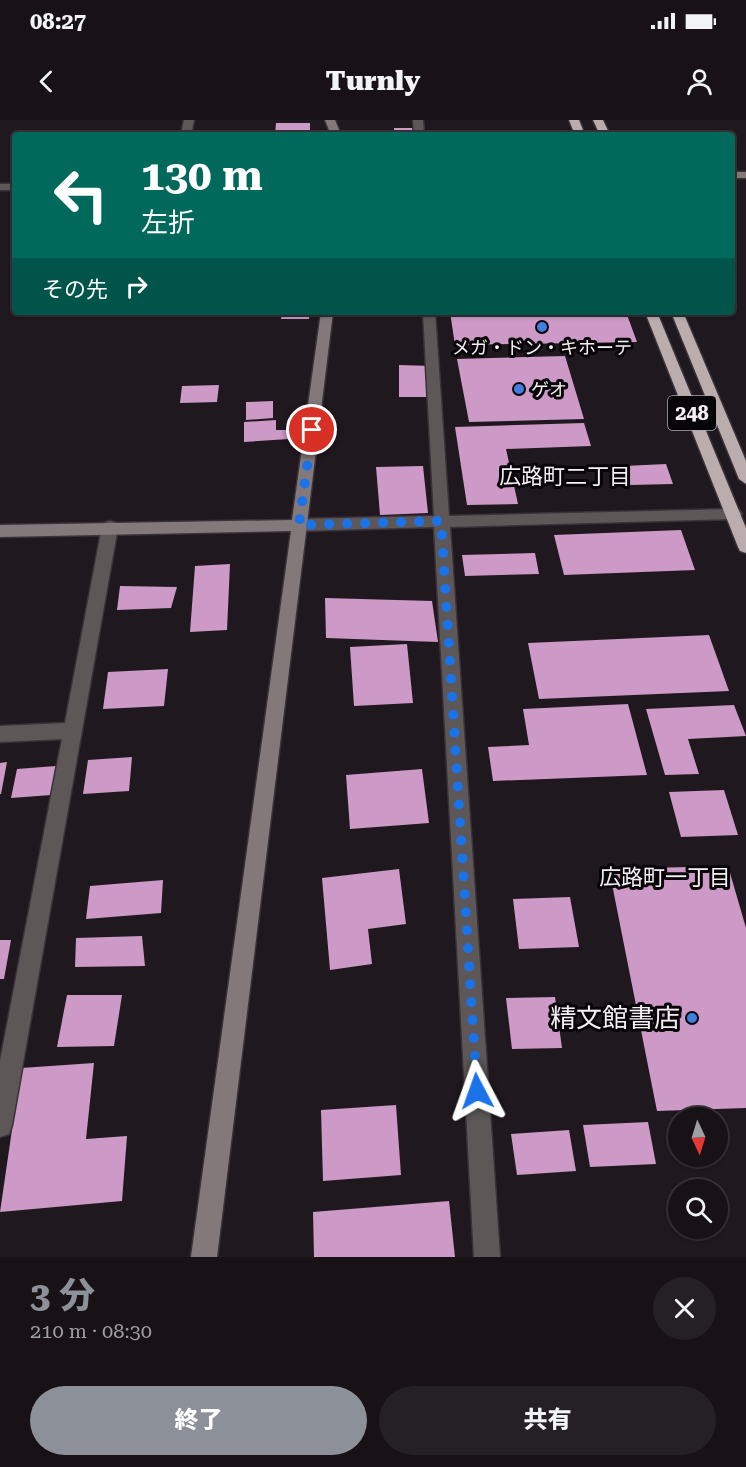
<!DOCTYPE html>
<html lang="ja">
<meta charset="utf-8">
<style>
body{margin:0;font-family:"Roboto Serif","Noto Sans JP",serif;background:#252024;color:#f1f3f6;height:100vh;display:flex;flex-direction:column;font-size:22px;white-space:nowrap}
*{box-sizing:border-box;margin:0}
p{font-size:20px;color:#9f9ea1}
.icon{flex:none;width:33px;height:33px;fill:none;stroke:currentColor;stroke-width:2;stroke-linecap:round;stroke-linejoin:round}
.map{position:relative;height:1137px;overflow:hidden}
.sheet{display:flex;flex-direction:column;background:#181217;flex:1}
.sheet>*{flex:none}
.hud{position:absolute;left:12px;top:12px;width:723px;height:183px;border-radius:6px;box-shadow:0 2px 4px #0004,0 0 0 2px #363236;background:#00695c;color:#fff;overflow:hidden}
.needle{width:39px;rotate:176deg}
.buttons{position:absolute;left:668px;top:987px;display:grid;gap:12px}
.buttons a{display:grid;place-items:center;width:60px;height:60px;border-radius:50%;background:#181217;box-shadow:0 2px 4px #0004,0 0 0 2px #363236;font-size:30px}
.pin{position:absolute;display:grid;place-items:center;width:51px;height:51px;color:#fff;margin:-26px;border:3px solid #fff;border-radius:50%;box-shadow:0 2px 6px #0007}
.me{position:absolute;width:66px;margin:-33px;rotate:356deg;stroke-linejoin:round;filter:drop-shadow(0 0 4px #0008)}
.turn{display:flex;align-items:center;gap:21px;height:126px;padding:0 30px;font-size:27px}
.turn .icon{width:78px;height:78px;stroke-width:2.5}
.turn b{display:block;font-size:42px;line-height:51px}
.then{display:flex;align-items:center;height:57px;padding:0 30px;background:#0003;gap:12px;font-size:22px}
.round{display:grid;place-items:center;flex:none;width:63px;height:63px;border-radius:32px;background:#252024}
.headline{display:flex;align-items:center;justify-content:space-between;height:102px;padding:0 30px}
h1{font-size:36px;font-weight:800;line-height:45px;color:#8c9099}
.cta{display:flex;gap:12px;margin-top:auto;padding:12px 30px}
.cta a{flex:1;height:69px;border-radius:36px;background:#8c9099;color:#fff;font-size:24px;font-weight:800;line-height:69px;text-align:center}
.cta a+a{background:#252024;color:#f1f3f6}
.status{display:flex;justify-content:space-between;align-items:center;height:42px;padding:0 30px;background:#181217;direction:ltr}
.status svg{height:16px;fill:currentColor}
header{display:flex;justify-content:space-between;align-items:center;height:78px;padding:0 30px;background:#181217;font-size:27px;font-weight:800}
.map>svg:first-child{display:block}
.building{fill:#cd99c7}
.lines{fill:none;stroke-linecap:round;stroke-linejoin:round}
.street-casing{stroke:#3a3239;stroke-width:3}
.secondary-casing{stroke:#3a3239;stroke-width:3}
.highway-casing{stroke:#3a3239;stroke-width:3}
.street{fill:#5d5757;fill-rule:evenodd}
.secondary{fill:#83797a;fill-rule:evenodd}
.highway{fill:#bbacad;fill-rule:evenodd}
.route{stroke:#1a73e8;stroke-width:10;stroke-dasharray:0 18}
.shop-dot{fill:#3f7fe0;stroke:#070507;stroke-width:2}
.labels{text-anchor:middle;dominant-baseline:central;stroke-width:6;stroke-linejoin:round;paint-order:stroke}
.far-poi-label{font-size:18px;fill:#f5eff4;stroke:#070507}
.shield{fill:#070507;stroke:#aea9ad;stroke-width:1.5}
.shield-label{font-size:20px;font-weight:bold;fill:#f5eff4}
.neighbourhood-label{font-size:22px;fill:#f5eff4;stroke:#070507}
.near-poi-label{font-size:26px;fill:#f5eff4;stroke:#070507;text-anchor:end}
</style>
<div class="status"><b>08:27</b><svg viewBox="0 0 49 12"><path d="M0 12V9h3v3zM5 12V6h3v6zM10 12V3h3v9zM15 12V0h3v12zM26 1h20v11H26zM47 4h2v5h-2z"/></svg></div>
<header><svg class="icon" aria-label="back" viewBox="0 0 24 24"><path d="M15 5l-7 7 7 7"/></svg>Turnly<svg class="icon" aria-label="person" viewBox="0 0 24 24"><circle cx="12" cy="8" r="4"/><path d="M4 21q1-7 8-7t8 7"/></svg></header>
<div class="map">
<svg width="746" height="1137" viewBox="0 0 746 1137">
<rect width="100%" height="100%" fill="#20181f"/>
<path class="building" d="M276 3H310V15H275Z
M394 8H415V15H394Z
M32 10H58L55 15H30Z
M282 192H310L309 199H281Z
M450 192H626L637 222 455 225Z
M565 236 584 299 469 302 457 239Z
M399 245 432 246 433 277H399Z
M219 265 217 282 180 283 182 266Z
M273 281V298L246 300V282Z
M276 300V310H288L289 319 244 322V302Z
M584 303 591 326 506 329 518 384 467 385 455 307Z
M666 344 673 364 630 365 624 346Z
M423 346 428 393 380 395 376 347Z
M681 410 695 450 564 455 554 415Z
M535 433 539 454 465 456 462 435Z
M230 444 227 510 190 512 195 446Z
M120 466 177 467 171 488 117 490Z
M325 478 432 481 438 522 326 518Z
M709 515 729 571 539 579 528 523Z
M407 524 413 583 354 586 350 527Z
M168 549 164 586 103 589 108 552Z
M628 584 647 655 493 661 488 627 529 625 523 589Z
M734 585 746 616 688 619 699 654 665 655 646 589Z
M132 637 129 671 83 674 88 640Z
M7 642 1 674H0V643Z
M56 646 51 675 11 678 17 649Z
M422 649 429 703 350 709 346 655Z
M724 670 738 715 681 717 669 672Z
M728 746 746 808V988L657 991 609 749Z
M399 749 406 804 368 809 372 844 330 850 322 758Z
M163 760 161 793 86 799 90 766Z
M570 777 579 827 519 829 513 779Z
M142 816 145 846 75 847 76 818Z
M0 820H11L4 859H0Z
M67 875H122L114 926 57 927Z
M555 877 562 928 512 929 506 878Z
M94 943 86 1019 127 1016 122 1081 0 1092 21 948Z
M396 985 401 1055 323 1061 321 990Z
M648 1002 656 1044 590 1047 583 1005Z
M569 1010 576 1051 517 1055 511 1014Z
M449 1081 455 1137H314L313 1092Z"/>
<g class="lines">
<g class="street-casing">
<path id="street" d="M184 0H194L191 15H181Z
M413 0H423L424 15H414Z
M0 64H15V70H0Z
M423 192H435L449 396 734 389 739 390 742 394 739 398 734 399 450 407 500 1137H474L434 407 299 411 294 409 291 405 294 401 299 399 434 396Z
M110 401 116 403 118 407 12 1005 9 1014 0 1017V941L62 619 0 622V606L65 603 102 407 104 403Z"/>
</g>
<g class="secondary-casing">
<path id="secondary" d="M325 0H335L341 15H331Z
M732 52H746V58H732Z
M321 192H333L217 1137H191L291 411 0 417V405L292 400Z"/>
</g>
<g class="highway-casing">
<path id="highway" d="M569 0H579L585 15H575Z
M593 0H603L610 15H600Z
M645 192H657L746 408V433L740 431 738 427Z
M671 192H683L746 341V364L739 359Z"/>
</g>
<use href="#street" class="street"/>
<use href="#secondary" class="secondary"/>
<use href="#highway" class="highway"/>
</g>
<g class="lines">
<path class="route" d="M312 310 299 405 441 401 477 971"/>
</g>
<g class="shop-dot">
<circle cx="542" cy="207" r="6"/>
<circle cx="519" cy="269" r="6"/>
<circle cx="692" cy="898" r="6"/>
</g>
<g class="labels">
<g class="far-poi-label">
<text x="542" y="227">メガ・ドン・キホーテ</text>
<text x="531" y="269" text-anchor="start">ゲオ</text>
</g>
<rect class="shield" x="668" y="276" width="48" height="34" rx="4.5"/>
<g class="shield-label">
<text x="692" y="293">248</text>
</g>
<g class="neighbourhood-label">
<text x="565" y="356">広路町二丁目</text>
<text x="665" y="757">広路町一丁目</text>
</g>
<g class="near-poi-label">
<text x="680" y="898">精文館書店</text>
</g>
</g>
</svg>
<div class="buttons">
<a><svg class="needle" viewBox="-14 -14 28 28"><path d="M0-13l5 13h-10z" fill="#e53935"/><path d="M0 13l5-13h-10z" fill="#9f9ea1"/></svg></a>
<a><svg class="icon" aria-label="search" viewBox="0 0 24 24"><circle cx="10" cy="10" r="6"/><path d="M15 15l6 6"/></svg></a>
</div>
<div class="pin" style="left:312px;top:310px;background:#d93025"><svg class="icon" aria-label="arrive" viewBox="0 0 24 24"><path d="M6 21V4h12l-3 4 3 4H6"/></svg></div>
<svg class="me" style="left:477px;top:971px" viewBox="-20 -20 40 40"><path d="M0-17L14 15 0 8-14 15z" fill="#1a73e8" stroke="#fff" stroke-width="4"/></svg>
<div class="hud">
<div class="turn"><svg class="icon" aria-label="left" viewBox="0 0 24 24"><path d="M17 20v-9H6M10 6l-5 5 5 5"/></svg><div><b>130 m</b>左折</div></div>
<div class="then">その先<svg class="icon" aria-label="right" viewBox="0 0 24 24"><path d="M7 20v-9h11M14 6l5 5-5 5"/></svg></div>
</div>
</div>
<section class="sheet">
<div class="headline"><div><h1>3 分</h1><p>210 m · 08:30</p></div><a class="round"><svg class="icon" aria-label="close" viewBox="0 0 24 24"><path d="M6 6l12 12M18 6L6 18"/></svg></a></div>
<div class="cta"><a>終了</a><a>共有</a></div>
</section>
